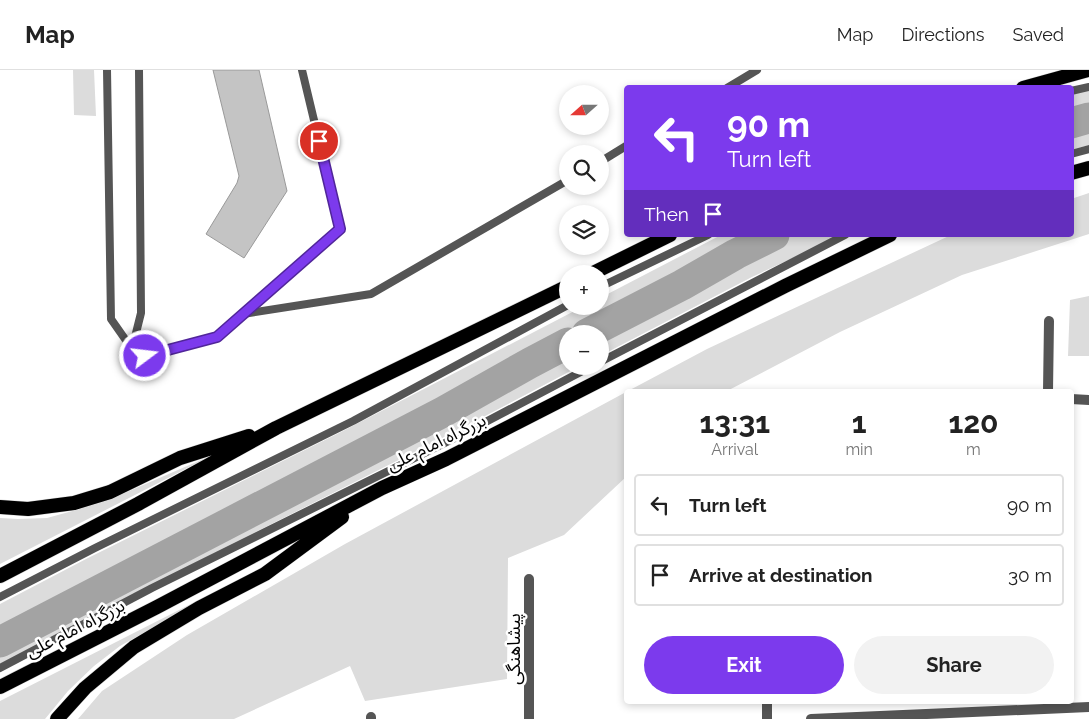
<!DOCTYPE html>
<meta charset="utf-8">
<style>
body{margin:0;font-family:Raleway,"Noto Sans Arabic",sans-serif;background:#f2f2f2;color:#222;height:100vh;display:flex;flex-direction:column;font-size:19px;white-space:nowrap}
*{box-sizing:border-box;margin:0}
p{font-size:16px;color:#767676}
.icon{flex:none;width:28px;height:28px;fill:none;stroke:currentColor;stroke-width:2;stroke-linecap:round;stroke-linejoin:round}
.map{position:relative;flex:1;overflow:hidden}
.side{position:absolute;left:624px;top:319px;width:450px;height:315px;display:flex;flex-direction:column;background:#fff;border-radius:5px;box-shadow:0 2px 8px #0003}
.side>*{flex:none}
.guide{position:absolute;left:624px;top:15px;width:450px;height:152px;border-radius:5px;box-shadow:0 2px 8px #0003;background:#7c3aed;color:#fff;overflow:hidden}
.needle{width:32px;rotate:249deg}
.buttons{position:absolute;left:559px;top:15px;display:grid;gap:10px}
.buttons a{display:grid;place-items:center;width:50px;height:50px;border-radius:50%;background:#fff;box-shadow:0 2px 8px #0003;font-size:25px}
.pin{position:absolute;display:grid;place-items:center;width:42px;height:42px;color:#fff;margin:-21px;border:2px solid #fff;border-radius:50%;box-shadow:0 1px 5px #0007}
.me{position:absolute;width:55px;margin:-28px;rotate:75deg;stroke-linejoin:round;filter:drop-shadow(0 0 4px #0008)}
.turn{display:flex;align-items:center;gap:18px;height:105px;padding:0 20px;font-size:22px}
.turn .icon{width:65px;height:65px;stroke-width:2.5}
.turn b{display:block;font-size:35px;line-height:42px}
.then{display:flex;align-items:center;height:48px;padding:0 20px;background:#0003;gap:10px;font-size:19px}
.eta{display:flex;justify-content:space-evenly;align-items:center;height:85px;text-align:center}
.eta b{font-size:30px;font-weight:700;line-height:35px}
.primary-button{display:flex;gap:10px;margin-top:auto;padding:10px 20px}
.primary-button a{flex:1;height:58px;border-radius:30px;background:#7c3aed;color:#fff;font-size:20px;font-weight:700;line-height:58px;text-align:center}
.primary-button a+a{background:#f2f2f2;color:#222}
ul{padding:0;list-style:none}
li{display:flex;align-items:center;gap:15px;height:62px;margin:0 10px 8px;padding:0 10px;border:2px solid #e0e0e0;border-radius:5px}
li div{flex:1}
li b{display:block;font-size:19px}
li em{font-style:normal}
header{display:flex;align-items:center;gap:30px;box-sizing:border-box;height:70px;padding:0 25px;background:#fff;border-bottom:1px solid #e0e0e0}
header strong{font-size:24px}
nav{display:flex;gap:28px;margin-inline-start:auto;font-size:18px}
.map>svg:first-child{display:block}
.green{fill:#dcdcdc}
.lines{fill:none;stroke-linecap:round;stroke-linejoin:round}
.river{stroke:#a3a3a3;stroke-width:31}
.building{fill:#c4c4c4;stroke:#999}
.trunk-casing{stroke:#dbdbdb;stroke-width:15}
.service{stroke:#555;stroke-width:8}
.minor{stroke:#555;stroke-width:10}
.trunk{stroke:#000;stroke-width:14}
.route-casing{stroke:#51269a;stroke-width:12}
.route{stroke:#7c3aed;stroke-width:9}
.labels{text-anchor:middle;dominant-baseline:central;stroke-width:5;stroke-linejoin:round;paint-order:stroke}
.street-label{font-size:18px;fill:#000;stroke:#fff}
</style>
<header>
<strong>Map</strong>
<nav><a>Map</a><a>Directions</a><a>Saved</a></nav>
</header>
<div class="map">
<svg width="1089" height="649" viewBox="0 0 1089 649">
<rect width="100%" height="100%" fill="#fff"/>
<path class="green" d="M73 0H94L96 46 74 45Z
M1089 20V75L1071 80V25Z
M1089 123V164L962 205 840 262 727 321H628L707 279 951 165H1071V129Z
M721 165H842L752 207 600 286V264H568V296H580L468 355 216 482 0 594V534L86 489 341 362 584 236H600V228Z
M1089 226V286H1068L1070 230Z
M626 322V407L564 465 508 488 507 609 365 631 350 596 234 649H78L102 621 187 565 345 474Z
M215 384 0 494V448L18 449 47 448 76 440 106 431Z
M244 507 120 576 94 596 68 621 45 649H0V631Z"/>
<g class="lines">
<path class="river" d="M1071 53 1089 48
M587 264 682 215 736 184 774 165
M0 572 443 342 530 293 568 273"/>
</g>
<path class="building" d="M213 0H259L287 121 244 188 206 164 237 113 239 106Z"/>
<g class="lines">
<g class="trunk-casing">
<path id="trunk" d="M1023 18 1088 0
M1071 103 1089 98
M591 204 670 165
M0 437 28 439 74 433 110 422 180 388 249 366
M0 506 138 434 276 358 568 216
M0 617 157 537 382 418 446 389 785 216 890 165
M57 649 85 618 134 577 199 538 265 504 342 447"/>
</g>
<path class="service" d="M107 0 111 249 132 279 145 286 217 267 340 159 302 0
M727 18 757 0
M1071 21 1089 17
M1071 84 1089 79
M600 92 626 76
M600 217 708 165
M243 244 371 224 568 110
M132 279 141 243 139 0
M600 292 845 165
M0 527 95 478 353 351 568 235
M0 598 152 518 457 367 592 296"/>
<path class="minor" d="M1048 321 1049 251
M1071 329 1089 330
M529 509V649
M767 631V649
M371 647V649
M811 649 1089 637"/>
<use href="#trunk" class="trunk"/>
</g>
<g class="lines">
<g class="route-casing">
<path id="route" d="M145 286 217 267 340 159 319 71"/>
</g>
<use href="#route" class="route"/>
</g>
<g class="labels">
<g class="street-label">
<text transform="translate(436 372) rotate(-26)">بزرگراه امام علی</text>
<text transform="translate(75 558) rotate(-27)">بزرگراه امام علی</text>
<text transform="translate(513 579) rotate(-90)">پیشاهنگی</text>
</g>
</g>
</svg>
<div class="buttons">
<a><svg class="needle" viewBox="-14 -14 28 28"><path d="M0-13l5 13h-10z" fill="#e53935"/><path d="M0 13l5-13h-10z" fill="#767676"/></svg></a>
<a><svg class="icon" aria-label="search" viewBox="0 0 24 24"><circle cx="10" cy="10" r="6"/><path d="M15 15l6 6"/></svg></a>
<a><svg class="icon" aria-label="layers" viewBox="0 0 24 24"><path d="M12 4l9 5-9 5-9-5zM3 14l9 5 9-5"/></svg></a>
<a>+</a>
<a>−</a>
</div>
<div class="pin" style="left:319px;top:71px;background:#d93025"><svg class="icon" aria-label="arrive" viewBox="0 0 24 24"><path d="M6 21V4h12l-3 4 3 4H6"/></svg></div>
<svg class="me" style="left:145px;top:286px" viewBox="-20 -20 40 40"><circle r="17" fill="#7c3aed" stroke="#fff" stroke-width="3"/><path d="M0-11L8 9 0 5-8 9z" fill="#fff"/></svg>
<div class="guide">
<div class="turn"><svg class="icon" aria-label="left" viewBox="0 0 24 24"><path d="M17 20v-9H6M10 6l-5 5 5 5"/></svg><div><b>90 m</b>Turn left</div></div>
<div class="then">Then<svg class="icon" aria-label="arrive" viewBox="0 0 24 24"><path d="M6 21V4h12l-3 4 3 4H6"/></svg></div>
</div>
<section class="side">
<div class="eta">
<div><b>13:31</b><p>Arrival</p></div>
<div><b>1</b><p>min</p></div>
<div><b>120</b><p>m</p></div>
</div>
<ul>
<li><svg class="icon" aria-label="left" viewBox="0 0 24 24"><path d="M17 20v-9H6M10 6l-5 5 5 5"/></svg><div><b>Turn left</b></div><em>90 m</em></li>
<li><svg class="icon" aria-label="arrive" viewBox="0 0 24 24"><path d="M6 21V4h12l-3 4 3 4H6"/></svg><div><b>Arrive at destination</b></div><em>30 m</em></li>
</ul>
<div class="primary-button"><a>Exit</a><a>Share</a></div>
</section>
</div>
